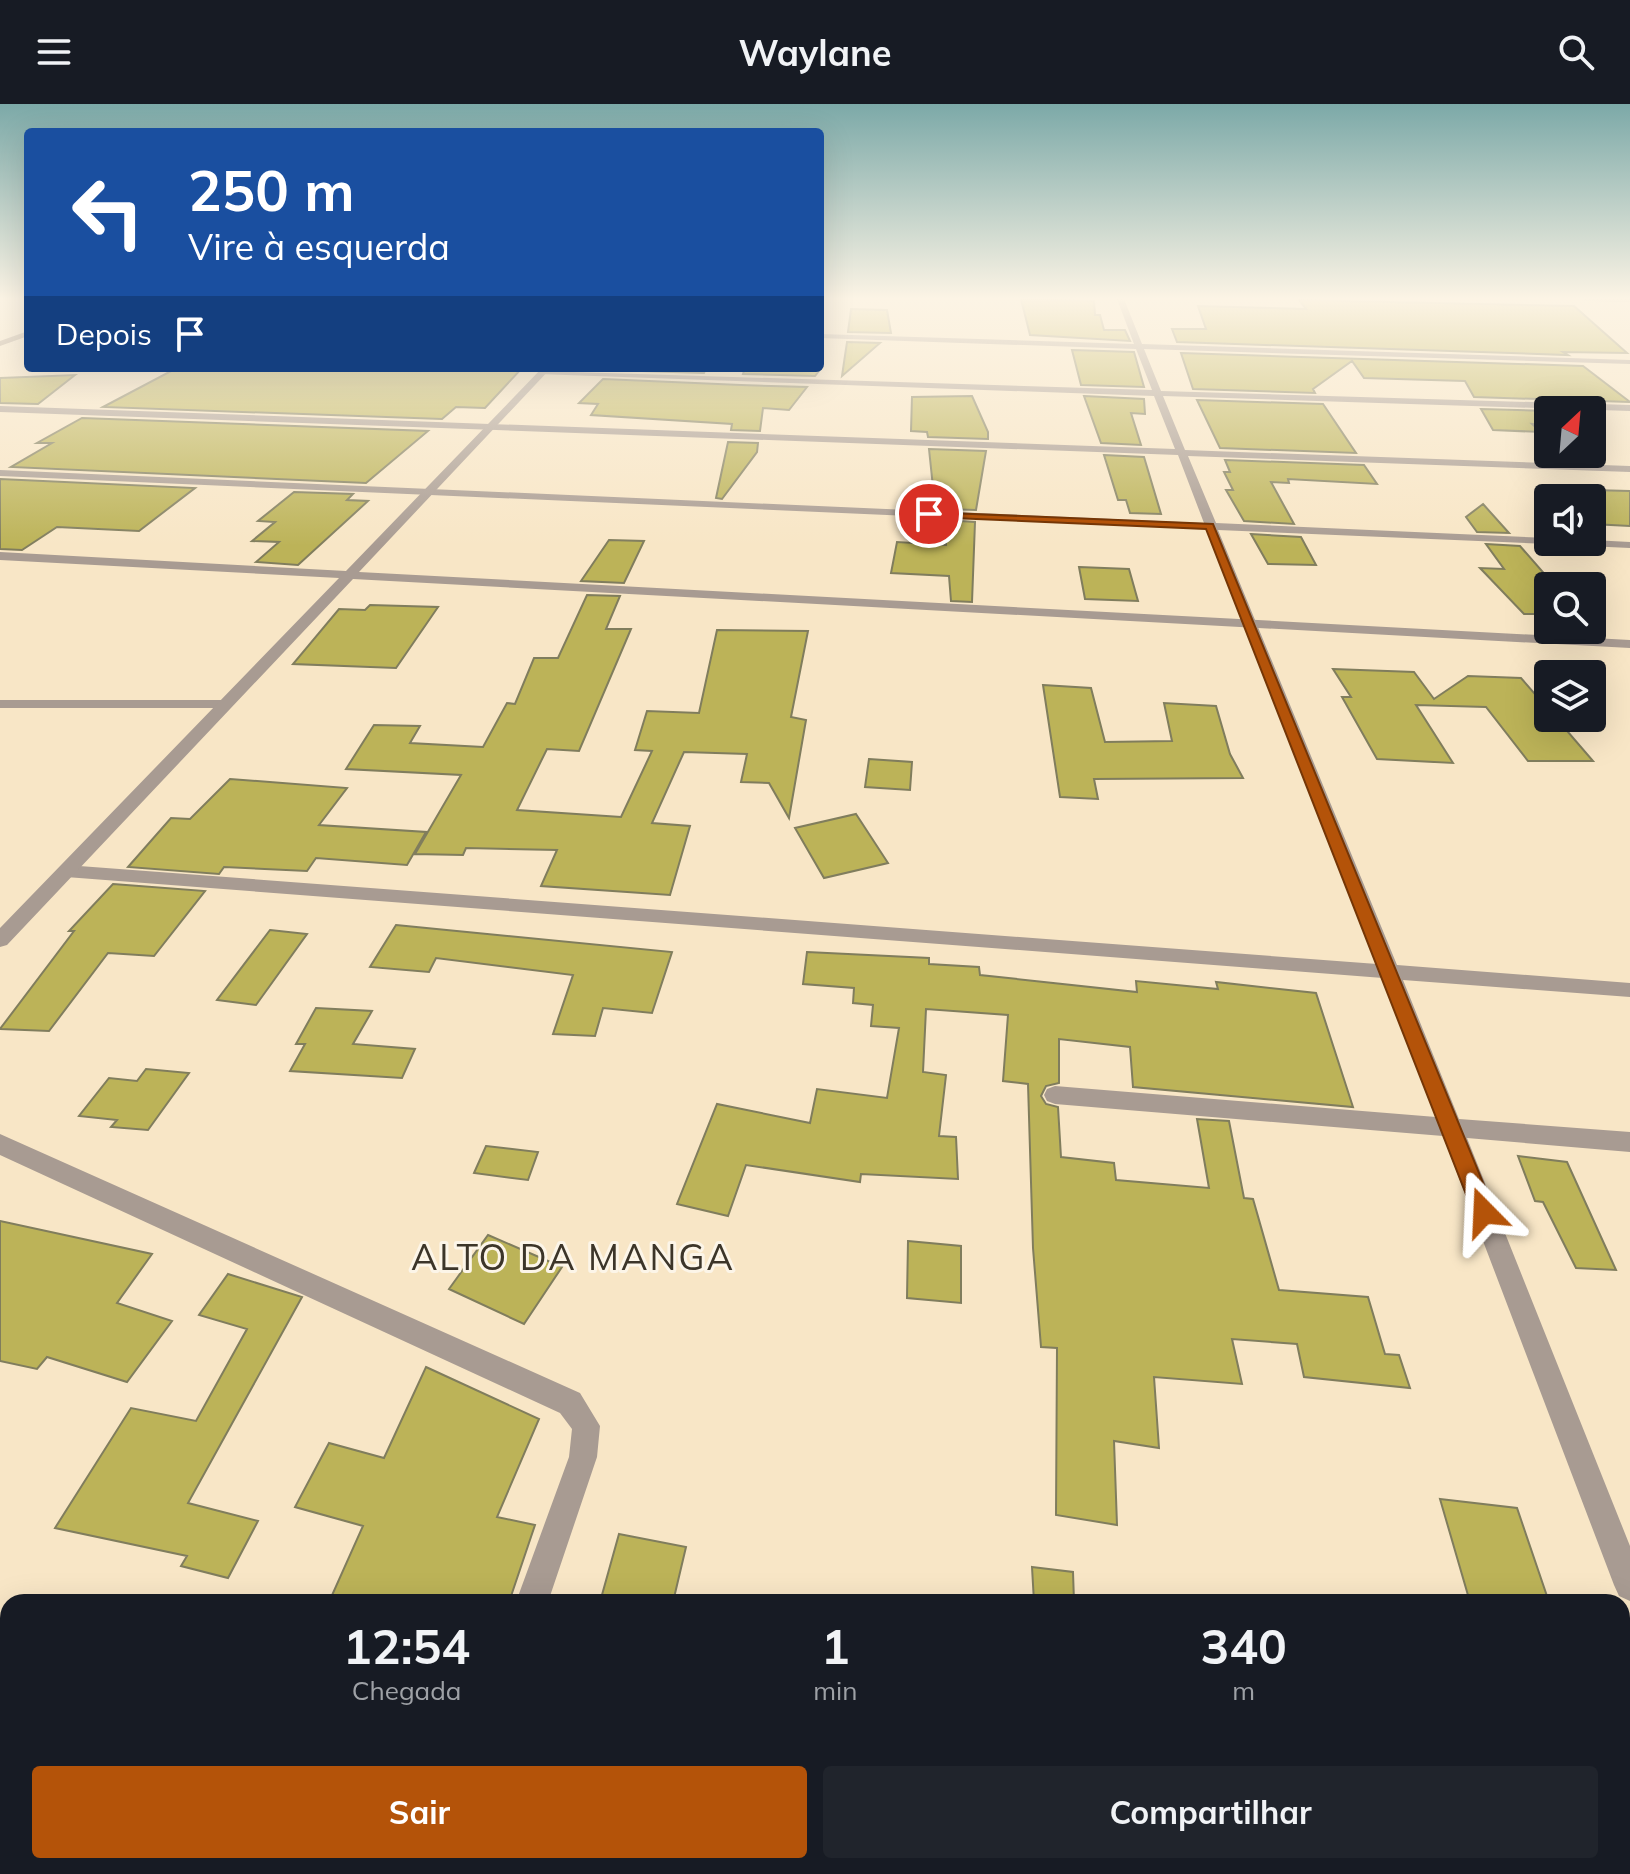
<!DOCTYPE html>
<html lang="pt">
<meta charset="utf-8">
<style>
body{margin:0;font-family:Mulish,sans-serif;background:#20242c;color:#f1f3f6;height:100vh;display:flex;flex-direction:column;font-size:30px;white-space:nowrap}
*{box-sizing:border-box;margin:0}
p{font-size:26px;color:#9ea1a6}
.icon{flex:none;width:44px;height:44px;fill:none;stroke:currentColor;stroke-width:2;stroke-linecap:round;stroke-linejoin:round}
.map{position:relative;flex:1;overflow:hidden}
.drawer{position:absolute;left:0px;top:1490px;width:1630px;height:280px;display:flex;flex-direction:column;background:#171b24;border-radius:24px 24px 0 0;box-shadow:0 8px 32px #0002}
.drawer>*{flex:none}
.hud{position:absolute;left:24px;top:24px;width:800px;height:244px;border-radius:8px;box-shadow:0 8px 32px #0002;background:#1a4fa0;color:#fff;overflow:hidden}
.needle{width:52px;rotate:26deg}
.buttons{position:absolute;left:1534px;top:292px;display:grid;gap:16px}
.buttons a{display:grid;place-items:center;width:72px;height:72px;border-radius:8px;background:#171b24;box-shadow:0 8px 32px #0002;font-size:40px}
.pin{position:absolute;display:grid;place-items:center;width:68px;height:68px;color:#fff;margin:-34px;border:4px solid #fff;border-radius:50%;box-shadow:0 2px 8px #0007}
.me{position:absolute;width:88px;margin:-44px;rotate:339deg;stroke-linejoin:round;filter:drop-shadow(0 0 6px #0008)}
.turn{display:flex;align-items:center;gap:28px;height:168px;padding:0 32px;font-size:36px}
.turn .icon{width:104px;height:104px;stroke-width:2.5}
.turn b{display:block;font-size:56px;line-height:68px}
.then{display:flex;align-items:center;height:76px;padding:0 32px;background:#0003;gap:16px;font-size:30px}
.eta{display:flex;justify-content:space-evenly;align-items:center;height:136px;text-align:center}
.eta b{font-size:48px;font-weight:700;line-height:56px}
.cta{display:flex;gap:16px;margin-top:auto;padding:16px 32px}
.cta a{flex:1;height:92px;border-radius:8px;background:#b45309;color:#fff;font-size:32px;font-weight:700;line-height:92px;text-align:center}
.cta a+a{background:#20242c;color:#f1f3f6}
header{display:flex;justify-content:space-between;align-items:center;height:104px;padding:0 32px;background:#171b24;font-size:36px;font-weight:700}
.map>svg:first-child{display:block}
.building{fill:#bcb358;stroke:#807d5d;stroke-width:2}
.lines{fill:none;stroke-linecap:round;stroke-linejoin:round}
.minor{fill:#a89b92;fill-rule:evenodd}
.tertiary{fill:#a89b92;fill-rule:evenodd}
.secondary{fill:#897668;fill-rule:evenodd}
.route{fill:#b45309;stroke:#753606;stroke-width:2}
.labels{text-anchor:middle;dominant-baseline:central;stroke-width:6;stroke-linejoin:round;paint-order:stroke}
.near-neighbourhood-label{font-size:36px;letter-spacing:2px;fill:#3c3529;stroke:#fcf5e8}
</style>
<header><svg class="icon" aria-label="menu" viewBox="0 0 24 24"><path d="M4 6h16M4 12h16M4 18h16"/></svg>Waylane<svg class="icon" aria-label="search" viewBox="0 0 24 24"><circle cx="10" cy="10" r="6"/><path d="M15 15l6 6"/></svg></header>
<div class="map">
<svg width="1630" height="1770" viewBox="0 0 1630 1770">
<rect width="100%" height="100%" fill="#f8e6c6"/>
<path class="building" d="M1021 195 1094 197 1095 211H1100L1104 226H1125L1130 237 1030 231Z
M1299 196 1574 202 1627 249 1563 248 1568 251 1177 238 1172 225H1206L1198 202 1306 205Z
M851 205 887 206 891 229 848 228Z
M847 238 880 239 842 272Z
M1072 246 1134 248 1144 283 1081 281Z
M1181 249 1583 262 1630 298 1474 293 1465 277 1364 274 1352 257 1313 285 1315 289 1193 285Z
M522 264 485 304 456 303 442 315 103 303 173 266Z
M614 264H706L704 269 612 266Z
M745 264H769L819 267 815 272 743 270Z
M75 271 38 300 0 299V274Z
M603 275 741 281 807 283 789 306 763 304 760 327 731 326 732 320 591 311 598 300 579 299Z
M972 292 988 328V335L928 333 927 328 911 327 912 293Z
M1084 292 1144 295 1145 310 1131 309 1141 341 1101 339Z
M1197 296 1323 300 1356 349 1220 344Z
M1481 305 1548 307V321L1532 320 1541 328 1493 326Z
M82 314 428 327 366 379 11 363 52 339H37Z
M728 338 758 339 757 348 722 395 716 394Z
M929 345 986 347 976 406 944 405 942 383H933Z
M1104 351 1144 353 1161 410 1130 409 1126 396H1118Z
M1225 356 1364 361 1377 380 1288 375 1289 379 1271 378 1294 420 1244 417 1226 386H1233L1224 368H1230Z
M0 375 195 384 139 427 57 423 22 446 0 445Z
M1592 386 1630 387V422L1592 420Z
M294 388 353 390 347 396 368 397 298 461 256 458 279 438 252 437 275 418 258 417Z
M1483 400 1509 429 1477 428 1466 413Z
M945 416 975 418 972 498 951 497 949 472 891 469 897 438 946 441Z
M1251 430 1301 433 1316 461 1268 460Z
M609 436 644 437 624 479 581 477Z
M1486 440 1520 442 1555 482H1548V510H1524L1480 464 1504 465Z
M1079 463 1129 465 1138 497 1085 495Z
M587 491 620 492 606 525H631L579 647 547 645 517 706 621 713 652 647 635 646 647 607 699 609 717 526 808 527 791 613 806 616 789 714 769 679 741 678 747 650 684 648 652 719 690 722 670 791 541 782 557 746 466 744 463 751 415 750 461 671 346 665 374 621 420 622 410 639 483 643 507 599 515 600 534 554H558Z
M370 501 438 503 396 564 293 560 339 505 365 506Z
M1333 565 1414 568 1434 595 1468 572 1521 574 1548 605V614H1556L1593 657H1528L1486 603 1416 601 1453 659 1377 655 1342 593H1351Z
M1043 581 1091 584 1105 638 1172 637 1164 599 1216 602 1230 650 1243 674 1094 675 1098 695 1060 693Z
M869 655 912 658 910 686 865 683Z
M230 675 347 684 319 721 426 728 407 761 316 754 307 767 224 763 219 770 128 763 171 714 190 715Z
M856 710 888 759 824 774 795 724Z
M113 780 205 787 154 852 108 849 49 927 0 925 74 827H69Z
M396 821 672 848 652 909 603 904 595 932 553 930 573 871 436 854 429 868 370 863Z
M270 826 307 830 256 901 217 896Z
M807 848 929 854V860L979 863 980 871 1137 888 1136 877 1218 885 1216 878 1316 889 1353 1003 1133 983 1130 943 1059 935V979L1046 982 1041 992 1046 1000 1058 1003 1061 1053 1114 1059 1116 1076 1209 1084 1197 1015 1229 1017 1244 1094 1253 1095 1279 1186 1368 1193 1385 1250 1399 1251 1410 1284 1304 1273 1297 1240 1232 1235 1242 1280 1154 1273 1159 1344 1114 1337 1117 1421 1056 1411 1057 1244 1041 1243 1033 1144 1028 980 1003 977 1008 911 926 905 923 968 946 971 939 1032 956 1033 958 1075 861 1070 860 1078 746 1061 728 1112 677 1100 717 1000 810 1019 817 985 887 994 899 924 871 922 873 901 853 899 854 884 803 880Z
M316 904 372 907 353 940 415 945 402 974 290 967 305 940H296Z
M146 965 189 969 148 1026 111 1023 117 1016 79 1012 109 974 137 977Z
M486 1042 538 1048 528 1076 474 1069Z
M1518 1052 1567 1058 1616 1166 1576 1164 1543 1098 1535 1097Z
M0 1117 152 1150 117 1199 172 1217 127 1278 47 1253 37 1265 0 1257Z
M488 1131 562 1163 524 1220 449 1185Z
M908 1137 961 1142V1199L907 1194Z
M228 1170 302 1193 188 1399 258 1417 228 1474 181 1462 187 1452 55 1424 131 1304 196 1317 247 1225 199 1211Z
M426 1263 539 1315 497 1413 535 1421 509 1498H329L363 1422 295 1403 329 1339 384 1354Z
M1440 1395 1517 1404 1549 1498H1470Z
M619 1430 686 1443 673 1498H600Z
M1032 1463 1073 1468 1074 1498H1034Z"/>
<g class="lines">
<path class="minor" d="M1117 195H1124L1142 240 1630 256V260L1144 245 1161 287 1630 301V307L1163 292 1185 346 1630 362V368L1188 352 1216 419 1548 434V438H1553L1548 440 1218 426 1397 861 1630 879V893L1403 876 1459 1015 1630 1028V1048L1467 1034 1630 1442V1497L1619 1492 1614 1481 1443 1032 1055 1000 1047 997 1044 991 1047 985 1055 982 1436 1013 1383 874 66 773 57 767 66 761 1377 860 1207 425 0 372V366L1204 419 1178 351 0 308V302L1175 345 1154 292 538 270 542 267 1152 286 1136 245 820 234V230L1134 240Z
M1581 195H1630V198L1585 197Z
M1592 436 1630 438V444L1565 441 1559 438Z
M0 596H226L233 600 226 604H0Z
M0 1030 580 1289 600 1322 597 1353 548 1498H516L569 1353 572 1325 560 1309 0 1051Z
M421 1762H457L454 1770H418Z"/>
<path class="tertiary" d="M1624 195H1630V198Z
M542 264H551L359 468 1630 536V544L353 475 7 841 0 843V824L339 474 0 456V448L346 467Z"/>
<path class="secondary" d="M28 227V232L0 242V237Z
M0 1529 8 1532V1566L0 1563Z
M320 1762H365L368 1770H323Z"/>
</g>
<linearGradient id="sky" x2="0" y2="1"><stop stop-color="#7ca9a8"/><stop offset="0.44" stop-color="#fcf4e5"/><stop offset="1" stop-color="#fcf4e5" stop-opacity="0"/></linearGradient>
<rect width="1630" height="442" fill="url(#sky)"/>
<path class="route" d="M925 408 1213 420 1495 1108 1492 1115 1484 1118 1476 1115 1473 1108 1206 425 929 413Z"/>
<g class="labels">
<g class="near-neighbourhood-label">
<text x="573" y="1152">ALTO DA MANGA</text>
</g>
</g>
</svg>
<div class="buttons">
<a><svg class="needle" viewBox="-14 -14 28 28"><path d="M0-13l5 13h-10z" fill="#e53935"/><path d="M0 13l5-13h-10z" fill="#9ea1a6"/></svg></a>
<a><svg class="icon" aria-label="sound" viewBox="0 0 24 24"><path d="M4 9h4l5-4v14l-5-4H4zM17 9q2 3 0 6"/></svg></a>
<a><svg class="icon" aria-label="search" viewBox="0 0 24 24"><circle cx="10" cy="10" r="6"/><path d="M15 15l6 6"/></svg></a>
<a><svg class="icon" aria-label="layers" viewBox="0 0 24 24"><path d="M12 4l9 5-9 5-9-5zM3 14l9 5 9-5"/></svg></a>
</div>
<div class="pin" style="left:929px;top:410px;background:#d93025"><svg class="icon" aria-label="arrive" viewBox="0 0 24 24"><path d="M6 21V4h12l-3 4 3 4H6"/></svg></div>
<svg class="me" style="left:1484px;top:1108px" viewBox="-20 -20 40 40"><path d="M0-17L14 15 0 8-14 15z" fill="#b45309" stroke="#fff" stroke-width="4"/></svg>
<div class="hud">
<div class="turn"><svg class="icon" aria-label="left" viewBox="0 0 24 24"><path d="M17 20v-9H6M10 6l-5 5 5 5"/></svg><div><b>250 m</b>Vire à esquerda</div></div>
<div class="then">Depois<svg class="icon" aria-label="arrive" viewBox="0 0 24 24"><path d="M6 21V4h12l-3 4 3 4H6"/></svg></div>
</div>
<section class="drawer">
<div class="eta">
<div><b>12:54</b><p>Chegada</p></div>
<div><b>1</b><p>min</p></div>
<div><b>340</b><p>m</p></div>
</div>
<div class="cta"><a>Sair</a><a>Compartilhar</a></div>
</section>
</div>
